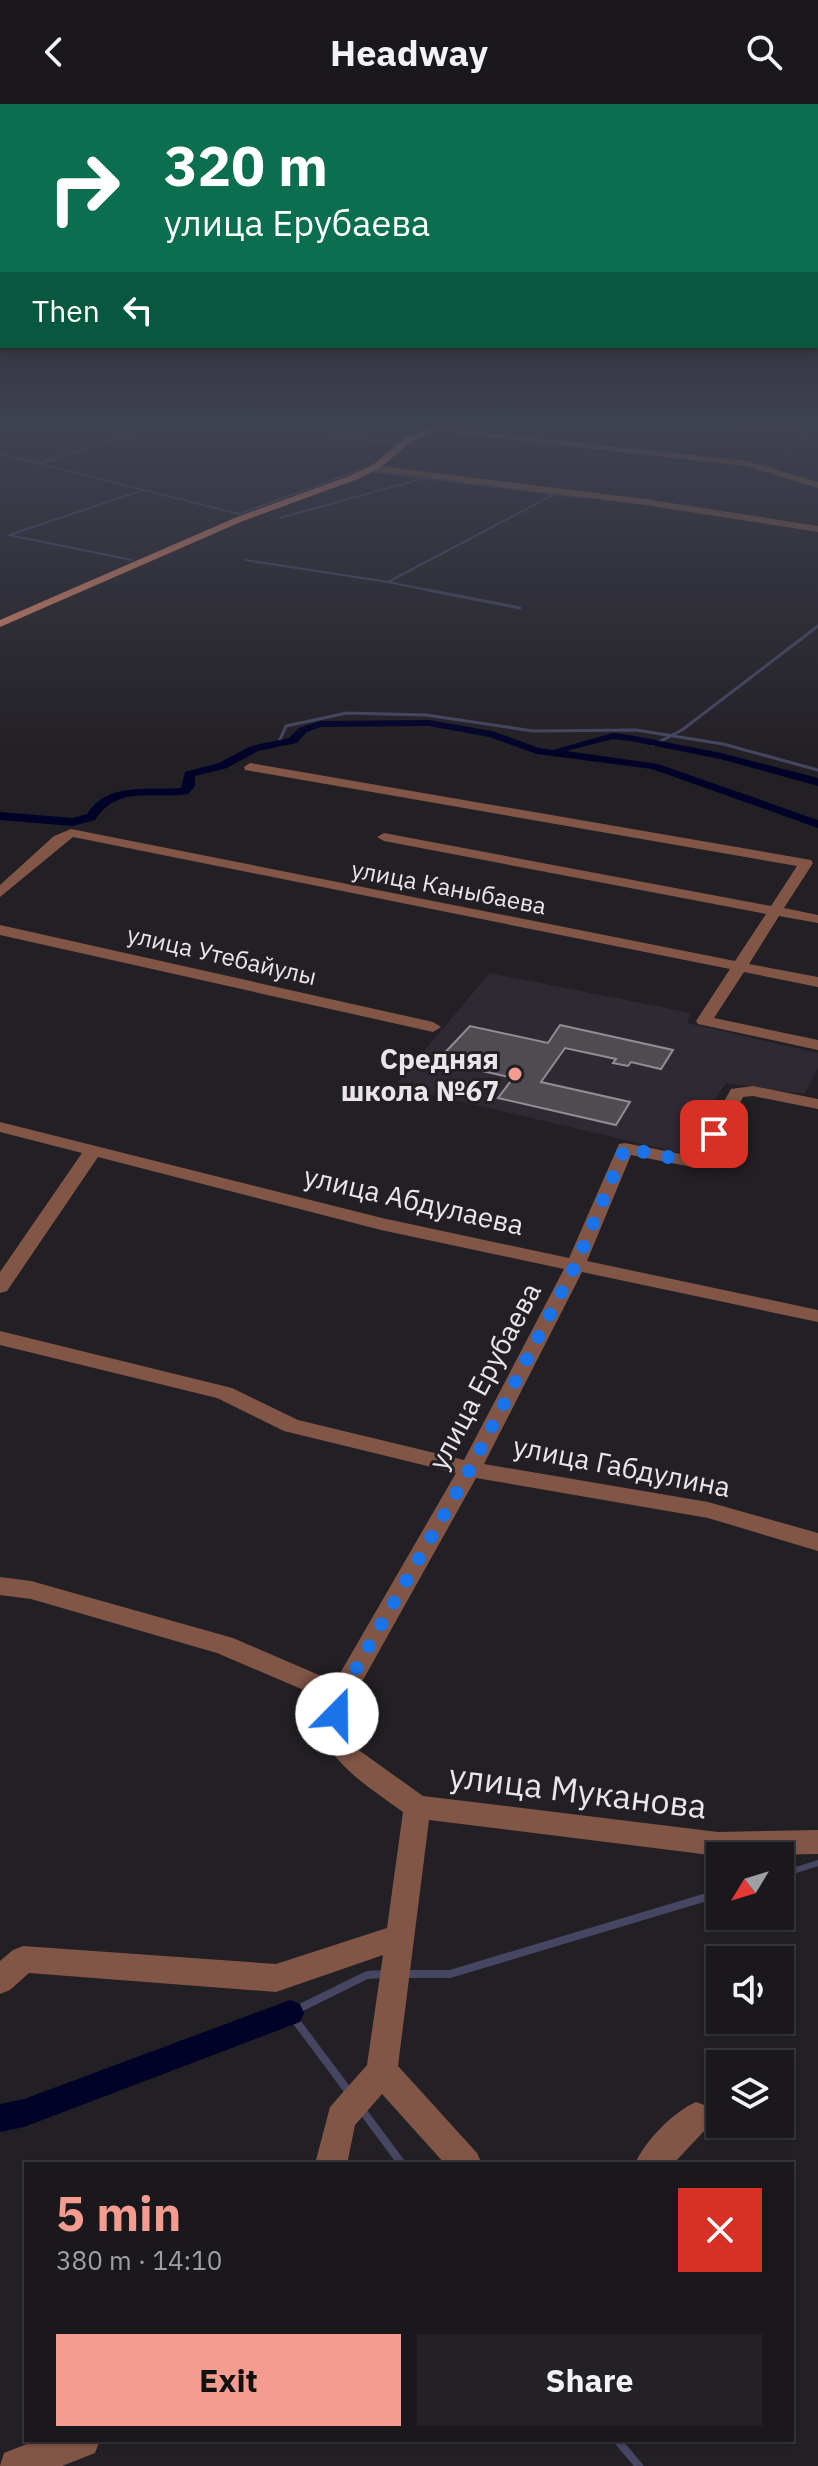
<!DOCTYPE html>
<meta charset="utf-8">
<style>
body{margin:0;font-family:"IBM Plex Sans",sans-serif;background:#232125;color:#f1f3f6;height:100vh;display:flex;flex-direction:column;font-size:30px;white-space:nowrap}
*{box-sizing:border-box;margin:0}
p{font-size:26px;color:#9fa0a3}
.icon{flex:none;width:44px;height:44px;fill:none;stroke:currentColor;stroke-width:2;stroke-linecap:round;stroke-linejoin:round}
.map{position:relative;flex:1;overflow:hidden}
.sheet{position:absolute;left:24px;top:2058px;width:770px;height:280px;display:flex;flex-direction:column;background:#1a181c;border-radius:0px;box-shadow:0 2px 6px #0004,0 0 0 2px #38373b}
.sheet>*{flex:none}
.top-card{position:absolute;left:0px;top:0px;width:818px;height:244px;box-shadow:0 2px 6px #0004,0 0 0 2px #38373b;background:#0b6e4f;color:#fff;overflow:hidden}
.needle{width:52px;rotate:232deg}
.tools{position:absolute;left:706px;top:1738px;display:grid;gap:16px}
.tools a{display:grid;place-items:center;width:88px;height:88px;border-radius:0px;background:#1a181c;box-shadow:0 2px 6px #0004,0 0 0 2px #38373b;font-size:40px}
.pin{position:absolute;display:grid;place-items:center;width:68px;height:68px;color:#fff;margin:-34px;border-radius:16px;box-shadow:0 4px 12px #0006}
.me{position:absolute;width:88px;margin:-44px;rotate:22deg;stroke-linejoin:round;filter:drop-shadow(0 0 6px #0008)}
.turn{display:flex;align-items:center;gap:28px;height:168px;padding:0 32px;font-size:36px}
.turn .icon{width:104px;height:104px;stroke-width:2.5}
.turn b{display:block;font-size:56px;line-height:68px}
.then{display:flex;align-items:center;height:76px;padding:0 32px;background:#0003;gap:16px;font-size:30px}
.round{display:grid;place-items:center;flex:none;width:84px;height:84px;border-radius:0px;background:#232125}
.headline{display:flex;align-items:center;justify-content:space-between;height:136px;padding:0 32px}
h1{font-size:48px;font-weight:800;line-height:60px;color:#f59c91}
.button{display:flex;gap:16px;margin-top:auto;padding:16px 32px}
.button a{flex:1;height:92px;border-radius:0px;background:#f59c91;color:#111;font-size:32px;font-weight:800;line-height:92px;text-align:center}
.button a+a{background:#232125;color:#f1f3f6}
header{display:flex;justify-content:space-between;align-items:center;height:104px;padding:0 32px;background:#1a181c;font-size:36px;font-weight:800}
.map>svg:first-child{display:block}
.built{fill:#2f2933}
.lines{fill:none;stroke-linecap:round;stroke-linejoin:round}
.stream-far3{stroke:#464662;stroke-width:2}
.stream-far2{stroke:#464662;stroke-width:3}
.stream-far1{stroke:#464662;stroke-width:6}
.stream{stroke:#464662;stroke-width:8}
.canal{fill:#000228;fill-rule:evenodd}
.building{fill:#4f4b51;stroke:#918d93;stroke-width:2}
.minor{fill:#815646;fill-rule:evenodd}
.major{fill:#e28868;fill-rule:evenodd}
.route{stroke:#1a73e8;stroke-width:14;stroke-dasharray:0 25.2}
.poi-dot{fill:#f59c91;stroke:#232025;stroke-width:3}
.labels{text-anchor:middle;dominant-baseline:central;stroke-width:6;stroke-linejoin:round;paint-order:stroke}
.far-street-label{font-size:24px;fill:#e8e6e9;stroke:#232025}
.poi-label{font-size:28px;font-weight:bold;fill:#e8e6e9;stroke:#232025;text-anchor:end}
.street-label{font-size:28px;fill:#e8e6e9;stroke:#232025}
.near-street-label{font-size:34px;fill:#e8e6e9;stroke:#232025}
</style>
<header><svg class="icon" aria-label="back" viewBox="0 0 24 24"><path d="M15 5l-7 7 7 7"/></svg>Headway<svg class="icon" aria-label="search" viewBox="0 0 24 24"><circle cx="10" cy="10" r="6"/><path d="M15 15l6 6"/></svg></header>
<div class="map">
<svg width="818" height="2362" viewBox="0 0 818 2362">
<rect width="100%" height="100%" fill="#232025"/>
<path class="built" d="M490 869 691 909 687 919 818 949V965L804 990 726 979 681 1049 394 982Z"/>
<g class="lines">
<path class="stream-far3" d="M280 321 396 340
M789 347 818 323
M0 350 239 410 360 366 586 394
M39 359 160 321
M280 414 421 375
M132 456 9 431 143 386
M245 456 388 478
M438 488 388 478 555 390"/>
<path class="stream-far2" d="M428 486 520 504
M653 641 682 626 818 522
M277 642 286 622 347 609 426 611 533 627 636 626 723 640 818 666"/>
<path class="stream-far1" d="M780 1771 818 1759"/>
<path class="stream" d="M406 1870H450L720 1789
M349 1988 290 1909 367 1871 384 1870
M362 2006 402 2060
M617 2336 639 2362"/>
<path class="canal" d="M429 616 492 627 539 644 553 646 613 629 630 631 721 649 818 674V682L720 655 630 637 613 635 566 647 658 660 818 716V724L652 665 537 650 489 633 429 622 321 623 307 628 297 639 258 647 227 664 195 672V682L188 690C153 696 119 680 95 716L73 722 0 716V708L73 714 87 710C108 677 147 687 181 684L185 668 219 659 251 642 289 634 299 624 320 617Z
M290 1896 300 1900 304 1909 300 1918 24 2023 0 2028V2000L24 1995Z"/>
</g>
<path class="building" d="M560 921 673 946 661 965 631 958 628 962 613 959 616 955 565 944 541 978 630 998 616 1021 498 994 513 974 437 957 470 922 548 939Z"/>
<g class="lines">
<path class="minor" d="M434 323 747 357 818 378V384L746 362 431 327Z
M372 361 645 395 818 422V428L645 401 369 366Z
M250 659 811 756 813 759 784 804 818 811V819L779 812 749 860 818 873V883L744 868 714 914 818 936V946L698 920 696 917 730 865 73 733 0 793V781L54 732 71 725 735 857 766 810 384 737 377 733 384 729 771 802 797 762 245 666 244 663Z
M0 821 433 918 441 923 433 928 0 831Z
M753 982 818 995V1005L753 992 743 993 709 1055 687 1062 631 1051 587 1157 818 1206V1218L582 1168 484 1360 708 1398 818 1429V1447L708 1414 476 1374 354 1592 345 1626 360 1647 423 1692 718 1728 818 1726V1750L718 1752 429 1716 398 1962 477 2049 482 2060H445L382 1990 355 2021 347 2060H315L330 2003 367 1961 383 1851 276 1888 29 1869 10 1886 0 1890V1857L13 1846 23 1842 276 1860 387 1824 403 1708C370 1684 338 1665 319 1628L327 1596 217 1549 31 1495 0 1491V1473L31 1477 233 1534 335 1578 456 1369 284 1327 217 1294 0 1241V1227L232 1284 298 1316 464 1356 564 1165 381 1126 98 1053 7 1187 0 1189V1168L82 1049 0 1028V1018L382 1114 569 1154 619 1040 625 1039 686 1051 696 1047 731 985Z
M696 1998 707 2002 712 2013 707 2024 673 2060H635C644 2038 674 2007 696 1998Z
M37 2336H100L95 2349 62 2362H0L4 2349Z"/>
<path class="major" d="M438 321H450L411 338 380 364 358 375 243 417 0 523V516L237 413 352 371 374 360 405 334Z
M716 321H810L768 326Z"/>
</g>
<linearGradient id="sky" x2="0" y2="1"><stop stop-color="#131214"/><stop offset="0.49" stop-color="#3f4251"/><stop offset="1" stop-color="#3f4251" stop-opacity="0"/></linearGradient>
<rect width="818" height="652" fill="url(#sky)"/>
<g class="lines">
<path class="route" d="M337 1610 341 1591 470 1365 576 1160 625 1044 687 1057 703 1051 714 1030"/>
</g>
<circle class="poi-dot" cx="515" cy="970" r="8"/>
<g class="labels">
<g class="far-street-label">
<text transform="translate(449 783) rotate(11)">улица Каныбаева</text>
<text transform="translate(222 851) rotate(13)">улица Утебайулы</text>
</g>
<g class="poi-label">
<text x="499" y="954">Средняя<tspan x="499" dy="32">школа №67</tspan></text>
</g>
<g class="street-label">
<text transform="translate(414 1096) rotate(13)">улица Абдулаева</text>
<text transform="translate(484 1272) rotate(-62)">улица Ерубаева</text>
<text transform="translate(622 1362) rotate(11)">улица Габдулина</text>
</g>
<g class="near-street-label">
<text transform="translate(578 1686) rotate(7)">улица Муканова</text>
</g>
</g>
</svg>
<div class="tools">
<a><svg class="needle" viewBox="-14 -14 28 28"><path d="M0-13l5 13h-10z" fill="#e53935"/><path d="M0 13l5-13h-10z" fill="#9fa0a3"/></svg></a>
<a><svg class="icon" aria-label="sound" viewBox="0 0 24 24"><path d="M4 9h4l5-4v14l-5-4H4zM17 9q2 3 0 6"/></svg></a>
<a><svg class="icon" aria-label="layers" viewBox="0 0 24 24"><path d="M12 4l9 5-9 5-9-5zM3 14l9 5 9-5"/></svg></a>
</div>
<div class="pin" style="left:714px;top:1030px;background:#d93025"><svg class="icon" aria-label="arrive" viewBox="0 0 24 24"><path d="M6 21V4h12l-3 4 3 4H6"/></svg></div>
<svg class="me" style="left:337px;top:1610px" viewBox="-20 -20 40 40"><circle r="19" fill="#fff"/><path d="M0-13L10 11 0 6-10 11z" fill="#1a73e8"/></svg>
<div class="top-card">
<div class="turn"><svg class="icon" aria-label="right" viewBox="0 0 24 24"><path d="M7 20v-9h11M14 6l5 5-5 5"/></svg><div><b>320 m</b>улица Ерубаева</div></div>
<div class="then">Then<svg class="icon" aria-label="left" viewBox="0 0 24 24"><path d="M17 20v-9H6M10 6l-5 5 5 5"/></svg></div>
</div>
<section class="sheet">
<div class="headline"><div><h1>5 min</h1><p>380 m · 14:10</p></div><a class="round" style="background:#d93025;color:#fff"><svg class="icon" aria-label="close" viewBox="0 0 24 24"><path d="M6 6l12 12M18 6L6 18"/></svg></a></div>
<div class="button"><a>Exit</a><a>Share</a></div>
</section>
</div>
